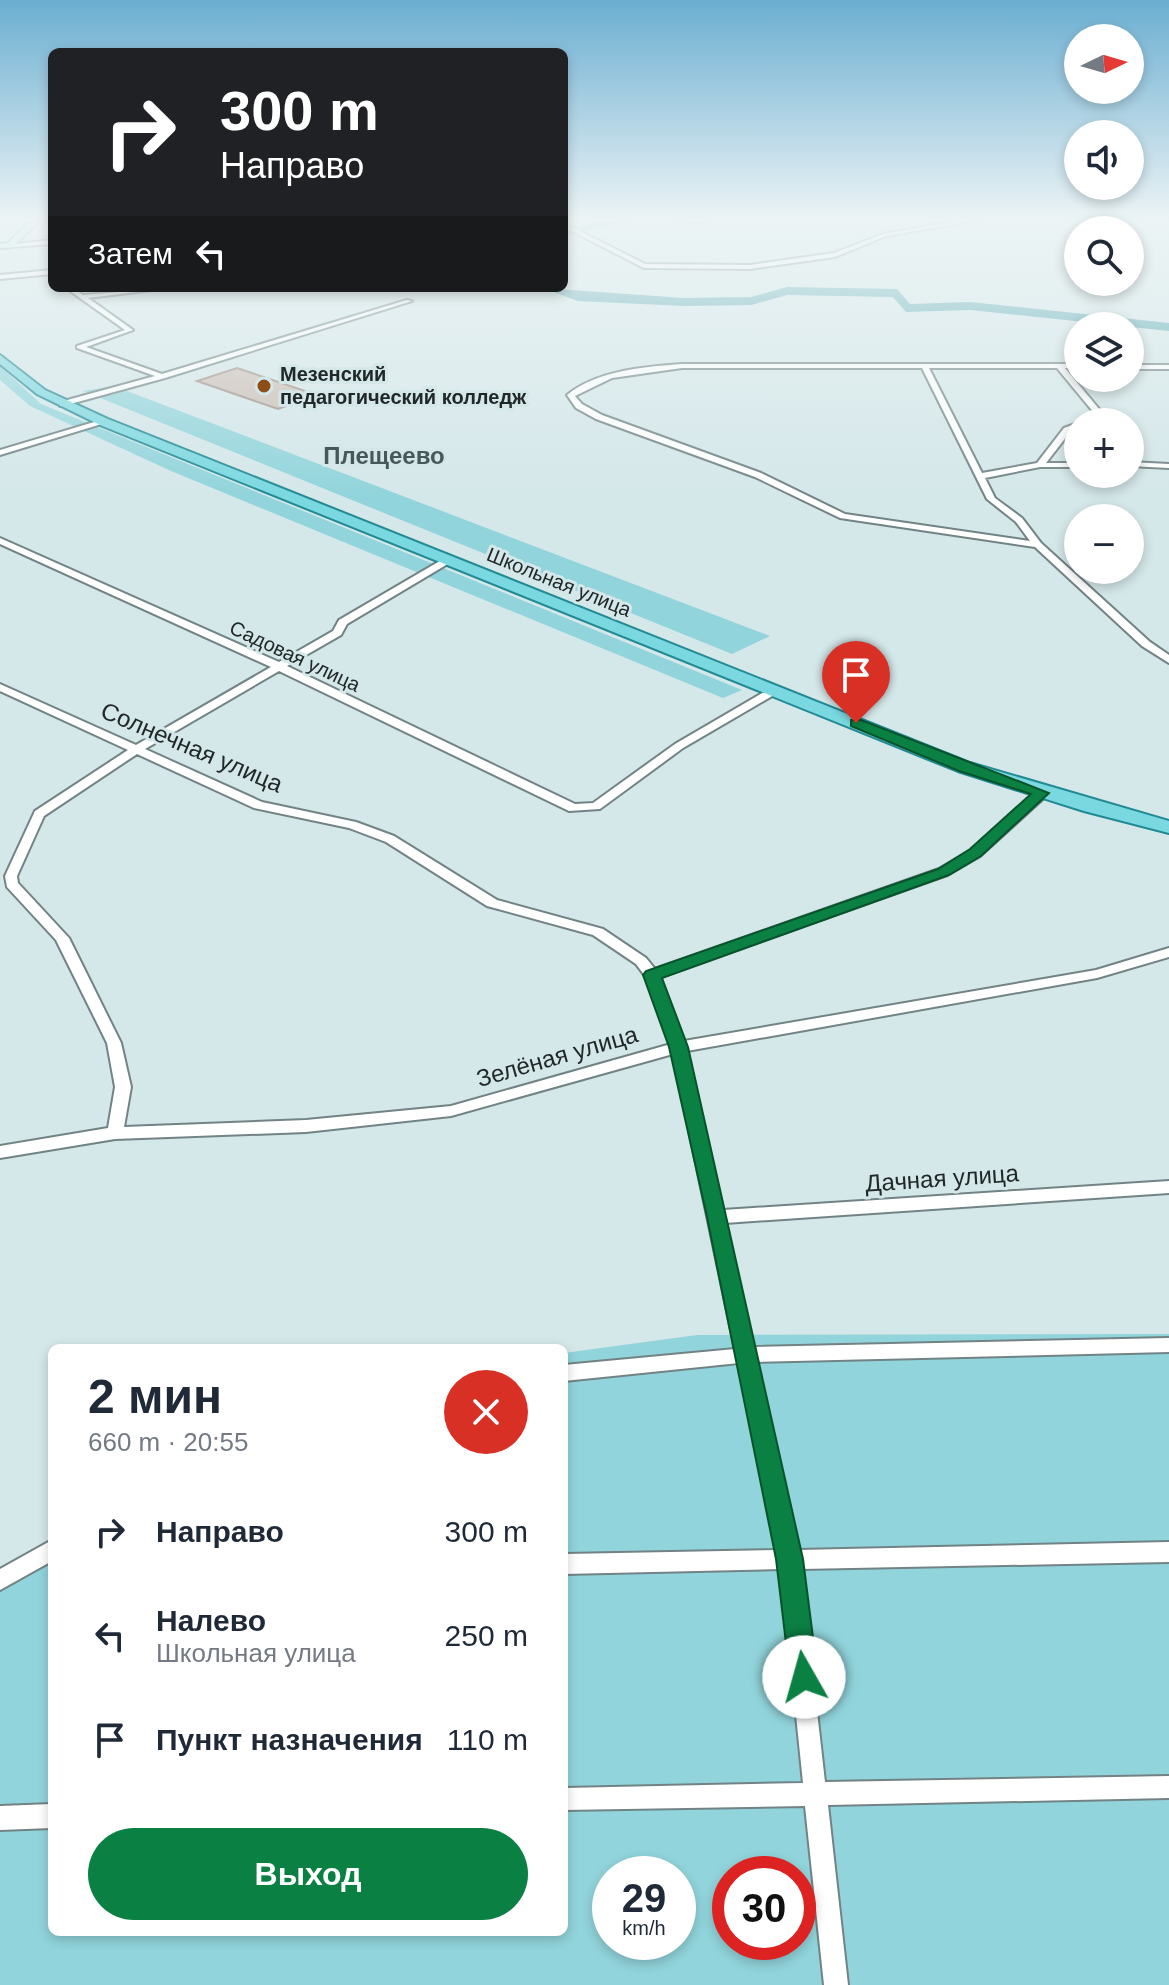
<!DOCTYPE html>
<html lang="ru">
<meta charset="utf-8">
<style>
body{margin:0;font-family:Helvetica,sans-serif;background:#f2f2f3;color:#1f2937;height:100vh;display:flex;flex-direction:column;font-size:30px;white-space:nowrap}
*{box-sizing:border-box;margin:0}
p{font-size:26px;color:#747a83}
.icon{flex:none;width:44px;height:44px;fill:none;stroke:currentColor;stroke-width:2;stroke-linecap:round;stroke-linejoin:round}
.map{position:relative;flex:1;overflow:hidden}
.side{position:absolute;left:48px;top:1344px;width:520px;height:592px;display:flex;flex-direction:column;background:#fff;border-radius:12px;box-shadow:0 4px 12px #0003}
.side>*{flex:none}
.banner{position:absolute;left:48px;top:48px;width:520px;height:244px;border-radius:12px;box-shadow:0 4px 12px #0003;background:#202124;color:#fff;overflow:hidden}
.needle{width:52px;rotate:85deg}
.fabs{position:absolute;left:1064px;top:24px;display:grid;gap:16px}
.fabs a{display:grid;place-items:center;width:80px;height:80px;border-radius:50%;background:#fff;box-shadow:0 4px 12px #0003;font-size:40px}
.speed{position:absolute;left:592px;top:1856px;display:flex;gap:16px;font-size:40px;font-weight:700;text-align:center}
.speed>*{display:grid;place-content:center;width:104px;height:104px;border-radius:50%;background:#fff;box-shadow:0 4px 12px #0003;line-height:1}
.speed small{font-size:20px;font-weight:400}
.speed .limit{border:12px solid #d22;background:#fff;color:#111}
.pin{position:absolute;display:grid;place-items:center;width:68px;height:68px;color:#fff;margin:-82px -34px;border-radius:50% 50% 50% 0;rotate:-45deg;box-shadow:0 0 8px #0007}
.pin .icon{rotate:45deg}
.me{position:absolute;width:88px;margin:-44px;rotate:353deg;stroke-linejoin:round;filter:drop-shadow(0 0 6px #0008)}
.turn{display:flex;align-items:center;gap:28px;height:168px;padding:0 40px;font-size:36px}
.turn .icon{width:104px;height:104px;stroke-width:2.5}
.turn b{display:block;font-size:56px;line-height:68px}
.then{display:flex;align-items:center;height:76px;padding:0 40px;background:#0003;gap:16px;font-size:30px}
.round{display:grid;place-items:center;flex:none;width:84px;height:84px;border-radius:42px;background:#f2f2f3}
.overview{display:flex;align-items:center;justify-content:space-between;height:136px;padding:0 40px}
h1{font-size:48px;font-weight:600;line-height:60px}
.primary-button{display:flex;gap:16px;margin-top:auto;padding:16px 40px}
.primary-button a{flex:1;height:92px;border-radius:48px;background:#0b8043;color:#fff;font-size:32px;font-weight:600;line-height:92px;text-align:center}
ul{padding:0;list-style:none}
li{display:flex;align-items:center;gap:24px;height:104px;padding:0 40px}
li div{flex:1}
li b{display:block;font-size:30px}
li em{font-style:normal}
.map>svg:first-child{display:block}
.green{fill:#91d4db;fill-rule:evenodd}
.lines{fill:none;stroke-linecap:round;stroke-linejoin:round}
.river{fill:#50a5ae;fill-rule:evenodd}
.building{fill:#cbbdb4;stroke:#9d8f86;stroke-width:2}
.street-casing{stroke:#728385;stroke-width:4}
.secondary-casing{stroke:#728385;stroke-width:4}
.primary-casing{stroke:#218a93;stroke-width:4}
.street{fill:#fff;fill-rule:evenodd}
.secondary{fill:#bcecf0;fill-rule:evenodd}
.primary{fill:#7ad8e0;fill-rule:evenodd}
.route{fill:#0b8043;stroke:#07532c;stroke-width:2}
.poi-dot{fill:#8d4d17;stroke:#d4e7e9;stroke-width:3}
.labels{text-anchor:middle;dominant-baseline:central;stroke-width:6;stroke-linejoin:round;paint-order:stroke}
.far-poi-label{font-size:20px;font-weight:bold;fill:#212829;stroke:#d4e7e9;text-anchor:start}
.far-street-label{font-size:20px;fill:#212829;stroke:#d4e7e9}
.far-quarter-label{font-size:24px;font-weight:bold;fill:#48585a;stroke:#d4e7e9}
.street-label{font-size:24px;fill:#212829;stroke:#d4e7e9}
</style>
<div class="map">
<svg width="1169" height="1985" viewBox="0 0 1169 1985">
<rect width="100%" height="100%" fill="#d4e7e9"/>
<path class="green" d="M0 366 41 404 742 690 723 698 171 471 30 406 0 380Z
M114 386 770 636 732 654 83 391Z
M1169 1334V1985H0V1572L52 1539V1932H564V1353L697 1335ZM610 1874H678V1942H610ZM730 1874H798V1942H730Z"/>
<g class="lines">
<path class="river" d="M610 220H633L564 236V230Z
M787 287 897 289 910 304 970 302 1169 323V331L970 310 906 312 893 297 787 295 751 305 684 306 578 301 542 288 684 298 751 297Z"/>
</g>
<path class="building" d="M237 368 317 395 278 409 197 381Z"/>
<g class="lines">
<g class="street-casing">
<path id="street" d="M677 220H706L703 222Z
M963 220H978L886 236 835 257 750 269 644 268 564 227V223L566 224 645 264 750 265 834 253 883 234Z
M52 240V244L10 247 7 245Z
M52 270V274L0 279V275Z
M66 288H73L83 295 168 288 88 298 133 330 86 347 162 374 407 300 412 301 165 378 63 406H60V402L155 376 77 348V346L125 330Z
M682 364H1078V368H1065L1104 415 1091 422H1081L1095 414 1057 368H929L982 473 1037 463 1064 428 1078 423V428L1070 432 1046 463H1078V467H1040L985 478 995 498 1022 518 1041 543 1150 642 1169 655V663L1142 646 1035 547 840 518 755 477 596 419 576 408 567 395C598 370 644 367 682 364ZM682 368H922L987 499 1016 522 1030 541 845 514 761 473 602 415 582 404 575 396 612 378Z
M1130 365H1169V369H1130Z
M101 420 108 422 0 455V450Z
M1130 462 1169 464V468L1130 466Z
M0 538 279 662 333 631 339 620 445 558H451V562L347 624 341 635 287 666 575 804 593 803 675 744 771 688H779V692L683 748 600 809 569 811 279 671 145 749 262 802 356 822 394 836 497 900 603 929 646 958 655 969 939 869 972 850 1038 790H1046V796L980 856 947 875 660 977 684 1041 1096 970 1169 948V957L1097 978 687 1051 723 1210 1169 1181V1193L725 1223 753 1347 1169 1338V1352L756 1362 798 1550 1169 1542V1562L801 1569 825 1782 1169 1776V1798L828 1805 848 1985H824L805 1806 564 1810V1788L803 1783 781 1569 564 1574V1554L778 1550 739 1363 564 1381V1365L735 1349 673 1054 451 1116 306 1132 115 1139 0 1158V1146L108 1128 115 1087 107 1043 56 940 7 887 5 876 35 811 128 750 0 691V684L136 745 271 667 0 544ZM137 754 254 808 349 828 386 842 487 906 593 935 636 964 645 976 671 1044 451 1106 306 1120 124 1127 131 1087 121 1043 69 938 18 883 17 876 44 816Z
M52 1540V1561L0 1590V1569Z
M52 1804V1828L0 1830V1806Z"/>
</g>
<g class="secondary-casing">
<path id="secondary" d="M31 220H40L13 247 0 248V244L8 243Z"/>
</g>
<g class="primary-casing">
<path id="primary" d="M0 355 45 390 108 419 970 763 1169 821V833L1084 811 958 771 100 425 37 394 0 364Z"/>
</g>
<use href="#street" class="street"/>
<use href="#secondary" class="secondary"/>
<use href="#primary" class="primary"/>
</g>
<linearGradient id="sky" x2="0" y2="1"><stop stop-color="#6baed1"/><stop offset="0.44" stop-color="#ecf4f5"/><stop offset="1" stop-color="#ecf4f5" stop-opacity="0"/></linearGradient>
<rect width="1169" height="498" fill="url(#sky)"/>
<path class="route" d="M851 720H861L1049 793 981 856 949 875 662 978 688 1047 803 1559 818 1677 814 1687 804 1691 794 1687 790 1677 776 1559 707 1217 669 1047 643 975 646 971 938 869 970 849 1031 794 959 771 851 726Z"/>
<circle class="poi-dot" cx="264" cy="386" r="8"/>
<g class="labels">
<g class="far-poi-label">
<text x="280" y="374">Мезенский<tspan x="280" dy="23">педагогический колледж</tspan></text>
</g>
<g class="far-street-label">
<text transform="translate(559 582) rotate(22)">Школьная улица</text>
<text transform="translate(295 656) rotate(25)">Садовая улица</text>
</g>
<g class="far-quarter-label">
<text x="384" y="455">Плещеево</text>
</g>
<g class="street-label">
<text transform="translate(192 747) rotate(23)">Солнечная улица</text>
<text transform="translate(557 1056) rotate(-16)">Зелёная улица</text>
<text transform="translate(942 1178) rotate(-4)">Дачная улица</text>
</g>
</g>
</svg>
<div class="fabs">
<a><svg class="needle" viewBox="-14 -14 28 28"><path d="M0-13l5 13h-10z" fill="#e53935"/><path d="M0 13l5-13h-10z" fill="#747a83"/></svg></a>
<a><svg class="icon" aria-label="sound" viewBox="0 0 24 24"><path d="M4 9h4l5-4v14l-5-4H4zM17 9q2 3 0 6"/></svg></a>
<a><svg class="icon" aria-label="search" viewBox="0 0 24 24"><circle cx="10" cy="10" r="6"/><path d="M15 15l6 6"/></svg></a>
<a><svg class="icon" aria-label="layers" viewBox="0 0 24 24"><path d="M12 4l9 5-9 5-9-5zM3 14l9 5 9-5"/></svg></a>
<a>+</a>
<a>−</a>
</div>
<div class="speed"><div>29<small>km/h</small></div><div class="limit">30</div></div>
<div class="pin" style="left:856px;top:723px;background:#d93025"><svg class="icon" aria-label="arrive" viewBox="0 0 24 24"><path d="M6 21V4h12l-3 4 3 4H6"/></svg></div>
<svg class="me" style="left:804px;top:1677px" viewBox="-20 -20 40 40"><circle r="19" fill="#fff"/><path d="M0-13L10 11 0 6-10 11z" fill="#0b8043"/></svg>
<div class="banner">
<div class="turn"><svg class="icon" aria-label="right" viewBox="0 0 24 24"><path d="M7 20v-9h11M14 6l5 5-5 5"/></svg><div><b>300 m</b>Направо</div></div>
<div class="then">Затем<svg class="icon" aria-label="left" viewBox="0 0 24 24"><path d="M17 20v-9H6M10 6l-5 5 5 5"/></svg></div>
</div>
<section class="side">
<div class="overview"><div><h1>2 мин</h1><p>660 m · 20:55</p></div><a class="round" style="background:#d93025;color:#fff"><svg class="icon" aria-label="close" viewBox="0 0 24 24"><path d="M6 6l12 12M18 6L6 18"/></svg></a></div>
<ul>
<li><svg class="icon" aria-label="right" viewBox="0 0 24 24"><path d="M7 20v-9h11M14 6l5 5-5 5"/></svg><div><b>Направо</b></div><em>300 m</em></li>
<li><svg class="icon" aria-label="left" viewBox="0 0 24 24"><path d="M17 20v-9H6M10 6l-5 5 5 5"/></svg><div><b>Налево</b><p>Школьная улица</p></div><em>250 m</em></li>
<li><svg class="icon" aria-label="arrive" viewBox="0 0 24 24"><path d="M6 21V4h12l-3 4 3 4H6"/></svg><div><b>Пункт назначения</b></div><em>110 m</em></li>
</ul>
<div class="primary-button"><a>Выход</a></div>
</section>
</div>
